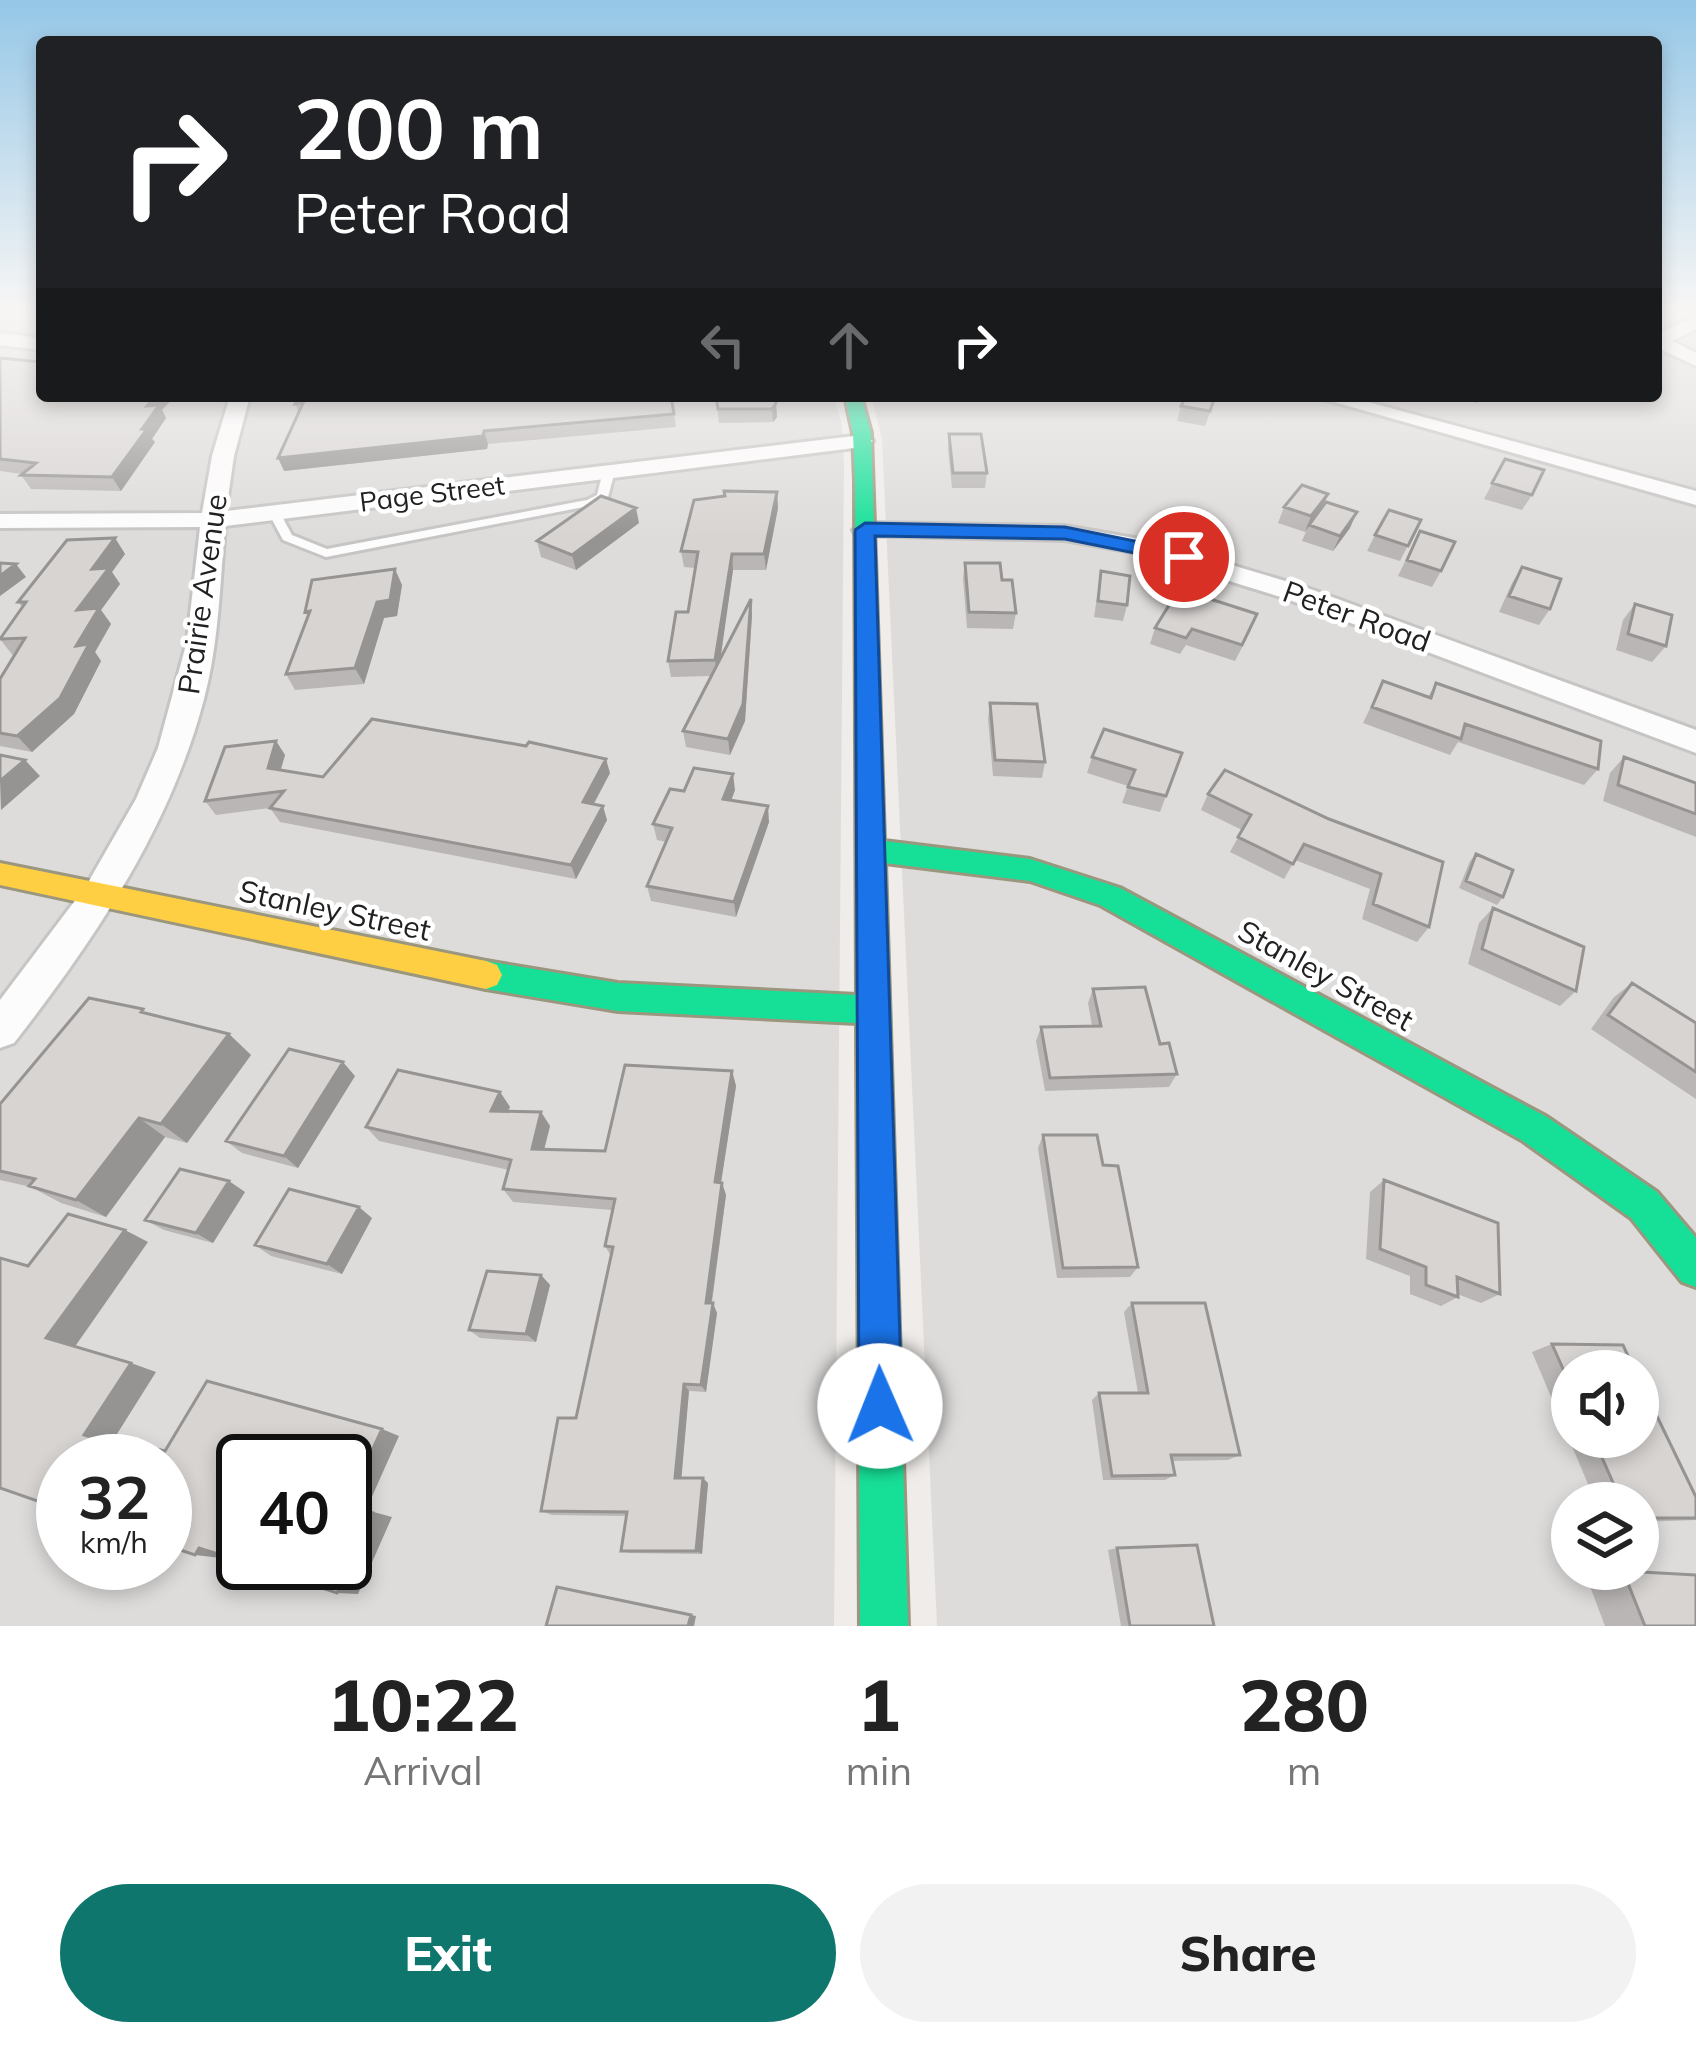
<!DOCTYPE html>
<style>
body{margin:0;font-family:Mulish,sans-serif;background:#f2f2f2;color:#222;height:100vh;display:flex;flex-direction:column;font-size:45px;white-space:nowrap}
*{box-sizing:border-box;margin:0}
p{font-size:39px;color:#767676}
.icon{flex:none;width:66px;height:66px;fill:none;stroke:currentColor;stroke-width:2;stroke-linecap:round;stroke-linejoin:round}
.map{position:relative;height:1626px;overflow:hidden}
.drawer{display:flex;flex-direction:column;background:#fff;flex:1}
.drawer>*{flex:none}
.hud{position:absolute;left:36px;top:36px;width:1626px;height:366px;border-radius:12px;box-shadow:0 6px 18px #0003;background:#202124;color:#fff;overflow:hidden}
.buttons{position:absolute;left:1551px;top:1350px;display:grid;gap:24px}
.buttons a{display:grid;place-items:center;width:108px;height:108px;border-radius:50%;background:#fff;box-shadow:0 6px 18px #0003;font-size:60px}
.speed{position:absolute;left:36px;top:1434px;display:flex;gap:24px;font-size:60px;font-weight:700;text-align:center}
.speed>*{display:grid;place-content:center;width:156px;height:156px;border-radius:50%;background:#fff;box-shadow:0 6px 18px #0003;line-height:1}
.speed small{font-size:30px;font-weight:400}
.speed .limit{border:6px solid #111;border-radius:18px;background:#fff;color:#111}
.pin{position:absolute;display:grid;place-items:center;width:102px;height:102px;color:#fff;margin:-51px;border:6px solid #fff;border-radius:50%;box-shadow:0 3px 12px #0007}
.me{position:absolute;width:132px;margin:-66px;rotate:359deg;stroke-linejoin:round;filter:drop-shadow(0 0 9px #0008)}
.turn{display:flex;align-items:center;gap:42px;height:252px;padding:0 60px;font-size:54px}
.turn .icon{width:156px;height:156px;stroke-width:2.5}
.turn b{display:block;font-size:84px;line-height:102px}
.lanes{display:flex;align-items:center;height:114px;padding:0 60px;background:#0003;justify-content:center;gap:60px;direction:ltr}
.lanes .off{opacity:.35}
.eta{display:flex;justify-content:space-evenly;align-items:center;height:204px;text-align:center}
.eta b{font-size:72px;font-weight:800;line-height:84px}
.action{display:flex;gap:24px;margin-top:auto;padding:24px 60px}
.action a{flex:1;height:138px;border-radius:72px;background:#0f766e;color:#fff;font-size:48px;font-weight:800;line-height:138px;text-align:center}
.action a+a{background:#f2f2f2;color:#222}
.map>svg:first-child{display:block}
.residential{fill:#dedcdb;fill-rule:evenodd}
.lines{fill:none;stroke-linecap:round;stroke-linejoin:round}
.lane-casing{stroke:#c6c5c4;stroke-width:6}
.street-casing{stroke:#c6c5c4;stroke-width:6}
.fast-casing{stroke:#9b977f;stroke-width:6}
.slow-casing{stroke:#9b977f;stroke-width:6}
.lane{fill:#fdfcfc;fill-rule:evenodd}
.street{fill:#fdfcfc;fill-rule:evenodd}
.fast{fill:#16e098;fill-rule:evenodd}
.slow{fill:#ffcf43;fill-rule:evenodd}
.wall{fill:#b9b6b5}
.shaded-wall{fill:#969493}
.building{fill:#d7d4d2;stroke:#969493;stroke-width:3}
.route{fill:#1a73e8;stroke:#114b97;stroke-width:3}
.labels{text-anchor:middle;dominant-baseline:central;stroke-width:9;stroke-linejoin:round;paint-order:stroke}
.far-street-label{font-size:27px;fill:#212121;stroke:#fff}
.street-label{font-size:30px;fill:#212121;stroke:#fff}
</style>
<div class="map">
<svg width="1696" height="1626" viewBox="0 0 1696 1626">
<rect width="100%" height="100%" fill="#efece9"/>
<path class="residential" d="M0 309H42V396H833L841 421 844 462 834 1626H0ZM63 1461H165V1563H63ZM243 1461H345V1563H243Z
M1656 309H1696V1626H937L882 439 871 396H1656ZM1572 1371H1638V1437H1572ZM1572 1503H1638V1569H1572Z"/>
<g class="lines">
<g class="lane-casing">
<path id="lane" d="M609 468 615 471 608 497 594 505 326 557 283 540 268 512 278 509 292 535 327 549 587 500 597 495 603 471Z"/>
</g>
<g class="street-casing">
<path id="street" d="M1696 317V329L1672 341 1696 353V366L1656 347V334Z
M0 333 42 338V350L0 345Z
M230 396H250L234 456 226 511 862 435 873 441 862 447 225 526C220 583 219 643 204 699 170 828 95 939 14 1043L0 1048V1000L86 886 136 799 158 748 187 641 200 527 0 528V514L202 513 212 456Z
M1313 396H1346L1696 491V505Z
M865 523 1065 526 1151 541 1302 586 1696 730V753L1284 598 1138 553 1065 540 856 535 853 530Z"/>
</g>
<g class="fast-casing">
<path id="fast" d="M845 396H861L871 433 884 841 1030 859 1120 888 1547 1117 1657 1192 1696 1238V1287L1682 1282 1631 1218 1523 1141 1100 905 1030 881 885 863 908 1626H860L857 1023 618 1011 486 989 475 985 470 975 475 965 486 961 618 983 857 995 855 480 853 433Z"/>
</g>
<g class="slow-casing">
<path id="slow" d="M0 863 486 961 497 965 502 975 497 985 486 989 0 885Z"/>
</g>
<use href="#lane" class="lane"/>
<use href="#street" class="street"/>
<use href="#fast" class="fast"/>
<use href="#slow" class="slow"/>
</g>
<path class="wall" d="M0 358 162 410 166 418 152 439 155 442 121 491 31 489 21 475 22 474 0 471Z
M671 396 676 427 488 444 487 449 284 471 299 413 295 404Z
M716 396 776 403 777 417 773 422 719 423Z
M1216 396 1205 426 1177 421 1181 406Z
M1451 396H1480L1477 403Z
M949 434 987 473 985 488H952L948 449Z
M1505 459 1532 495 1522 510 1484 499Z
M777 492 778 508 766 570H733L720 658 752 615 745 721 730 755 686 747 683 731 711 676 671 677 668 661 688 612 695 568 684 567 681 551Z
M1328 494 1324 504 1350 528 1333 551 1302 541 1308 527 1305 532 1278 523 1284 507Z
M1421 520 1400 561 1367 551 1375 535Z
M639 523 576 570 541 557 537 541Z
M1420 531 1441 571 1432 587 1398 576Z
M115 538 125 554 112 572 120 584 101 610 111 624 95 652 101 661 74 714 32 752 0 746V679L14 657 0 639 22 607 18 602Z
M965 563 1002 580 1016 613 1013 629 967 628 963 578Z
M1522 567 1550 609 1539 625 1499 612 1512 583Z
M1101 571 1127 605 1123 621 1094 617Z
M402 585 397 616 384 618 364 684 295 690 286 674 308 617Z
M1635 604 1666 646 1652 662 1616 650 1623 620Z
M1155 628 1251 630 1235 661 1186 645 1180 654 1150 644Z
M1383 681 1428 697 1436 683 1598 769 1584 785 1458 742 1450 755 1363 723Z
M990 703 1045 762 1042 778 993 776 988 719Z
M276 741 285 755 281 770 323 777 610 773 594 804 607 820 576 879 280 822 270 808 216 815 205 801Z
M1182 753 1160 812 1122 803 1128 786 1087 773 1092 757Z
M1624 757 1696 783V837L1603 801 1610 773Z
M735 790 731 800 769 822 736 917 651 901 647 886 666 842 657 840 653 824 684 791Z
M1208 794 1329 819 1429 927 1417 942 1362 919 1370 889 1295 860 1284 879 1230 852 1242 830 1201 810Z
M1476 854 1503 897 1497 905 1459 888 1470 861Z
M1493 908 1576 991 1560 1006 1468 964 1479 923Z
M1632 983 1696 1023V1099L1591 1029 1614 997Z
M1093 989 1160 1044 1177 1074 1169 1087 1045 1091 1036 1041 1041 1027 1092 1026 1088 1003Z
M143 1009 149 1014 229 1034 251 1055 187 1143 165 1137 106 1217 61 1203 31 1187 0 1180V1104Z
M732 1071 736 1086 721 1183H722L726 1195 712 1303 717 1313 706 1392 689 1391 681 1478 708 1483 702 1554 629 1553 621 1551 626 1516 552 1515 541 1511 576 1418 611 1256 605 1246 612 1210 513 1202 503 1189 509 1170 379 1141 366 1127 500 1092 510 1107 507 1111 541 1112 550 1126 544 1149 605 1151Z
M355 1076 298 1168 242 1153 226 1141Z
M1043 1135 1103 1165 1138 1267 1130 1277 1057 1278 1038 1148Z
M1384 1180 1500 1294 1481 1303 1457 1294 1458 1297 1441 1306 1410 1294V1276L1366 1259 1370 1192Z
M245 1192 213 1243 164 1230 145 1220Z
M372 1218 342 1274 271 1256 255 1245Z
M541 1275 550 1285 536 1342 480 1338 469 1330Z
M1132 1303 1240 1455 1228 1460 1172 1461 1175 1475 1165 1480H1103L1092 1400 1099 1393H1138L1124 1312Z
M1552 1344 1572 1371V1437H1638L1696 1497V1520L1638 1522V1503H1596L1532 1352Z
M1117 1548 1214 1626H1121L1108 1550Z
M1623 1571 1696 1626H1605L1585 1573Z"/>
<path class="shaded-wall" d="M156 396H175L162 410 166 418 152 439 155 442 121 491 112 477 142 429 147 406Z
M776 403 777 417 773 422 772 409Z
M484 431 488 444 487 449 284 471 278 458Z
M777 492 778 508 766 570 764 554Z
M1328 494 1322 509 1305 532 1311 516Z
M636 508 639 523 576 570 572 555Z
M1357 512 1350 528 1333 551 1340 536Z
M115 538 125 554 112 572 120 584 101 610 111 624 95 652 101 661 74 714 32 752 17 736 76 646 77 610 92 569Z
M732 554 733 570 718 676 715 660Z
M16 564 26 577 0 596V576Z
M395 569 402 585 397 616 384 618 364 684 355 668 377 602Z
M751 599 752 615 745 721 730 755 728 739Z
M276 741 285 755 277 781 268 768Z
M606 759 610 773 587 816 583 802Z
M25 760 40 776 1 810 0 781Z
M733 774 735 790 726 815 723 799Z
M603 806 607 820 576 879 571 865Z
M768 806 769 822 736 917 734 902Z
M229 1034 251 1055 187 1143 161 1124Z
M343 1062 355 1076 298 1168 284 1156Z
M732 1071 736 1086 719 1195 715 1182Z
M500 1092 510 1107 501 1125 491 1111Z
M541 1112 550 1126 541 1162 532 1149Z
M139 1118 165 1137 106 1217 76 1200Z
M229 1181 245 1192 213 1243 196 1233Z
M722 1183 726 1195 710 1313 706 1303Z
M359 1207 372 1218 342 1274 327 1264Z
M125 1230 148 1242 74 1348 46 1338Z
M541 1275 550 1285 536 1342 526 1334Z
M713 1303 717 1313 706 1392 701 1385Z
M131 1363 156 1372 112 1442 167 1459 84 1435Z
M684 1384 689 1391 681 1483 675 1478Z
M382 1429 399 1436 366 1510 392 1517 358 1594 337 1593 347 1505Z
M703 1478 708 1483 702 1554 696 1551Z
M199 1548 224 1551 221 1558 195 1555Z
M691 1615 696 1616 694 1626H688Z"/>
<path class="building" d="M0 358 42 362V396H156L147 406 159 405 142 429H147L112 477 21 475 36 463 0 459Z
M298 396H671L674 414 484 431 483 436 278 458 303 403 295 404Z
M716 396H774L776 403 772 409H718Z
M1186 396H1215L1210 411 1181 406Z
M949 434H981L987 473H953Z
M1505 459 1544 470 1532 495 1492 483Z
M1302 485 1328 494 1311 516 1284 507Z
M724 491 777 492 764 554H732L715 660 668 661 676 612H688L698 552 681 551 694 500 725 496Z
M601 496 636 508 572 555 537 541Z
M1326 502 1357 512 1340 536 1309 525Z
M1389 510 1421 520 1408 546 1375 535Z
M1420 531 1455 542 1441 571 1407 560Z
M115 538 92 569 109 568 77 610 99 608 76 646 89 644 60 698 17 736 0 733V679L25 638 0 639 26 602H18L67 540Z
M0 563 16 564 0 576Z
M965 563H1000L1002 580H1012L1016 613 969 612Z
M1522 567 1561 579 1550 609 1509 596Z
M395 569 390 600 377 602 355 668 286 674 310 611 305 612 312 580Z
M1101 571 1130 576 1127 605 1098 601Z
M1179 589 1257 614 1242 645 1192 629 1186 638 1155 628Z
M751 599 743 704 728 739 683 731Z
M1635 604 1672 615 1666 646 1628 634Z
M1383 681 1431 698 1436 683 1601 741 1598 769 1465 724 1461 739 1372 707Z
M990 703 1037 704 1045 762 995 760Z
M372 719 526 746 529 742 606 759 583 802 603 806 571 865 270 808 284 791 205 801 225 747 276 741 268 768 323 777Z
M1104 729 1182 753 1166 796 1128 787 1135 770 1092 757Z
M0 755 25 760 0 781Z
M1624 757 1696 783V814L1618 785Z
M694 768 733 774 723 799 768 806 734 902 647 886 672 828 653 824 670 789 684 791Z
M1225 770 1329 819 1443 862 1429 927 1373 904 1381 874 1304 844 1293 864 1238 837 1251 815 1208 794Z
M1476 854 1513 870 1503 897 1466 881Z
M1493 908 1584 947 1576 991 1482 949Z
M1632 983 1696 1023V1072L1608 1015Z
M1145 987 1160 1044 1169 1043 1177 1074 1050 1078 1041 1027 1101 1026 1093 989Z
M89 998 143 1009 141 1012 229 1034 161 1124 139 1118 76 1200 29 1186 35 1179 0 1171V1104Z
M289 1049 343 1062 284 1156 226 1141Z
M625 1065 732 1071 715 1182 722 1183 706 1303H713L701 1385 684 1384 675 1478H703L696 1551H621L627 1512 541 1511 558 1418H576L613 1247 605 1246 615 1199 503 1189 511 1160 366 1127 398 1070 500 1092 491 1111 541 1112 532 1149 605 1151Z
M1043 1135H1097L1103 1165 1118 1166 1138 1267 1063 1268Z
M180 1169 229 1181 196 1233 145 1220Z
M1384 1180 1498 1223 1500 1294 1457 1277 1458 1297 1426 1285V1267L1380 1249Z
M289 1189 359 1207 327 1264 255 1245Z
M68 1214 125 1230 46 1338 131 1363 84 1435 141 1453 145 1446 165 1451 207 1381 382 1429 347 1505 373 1513 337 1593 246 1563H345V1461H243V1562L199 1548 195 1555 165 1545V1461H63V1510L0 1488V1258L28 1266Z
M487 1271 541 1275 526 1334 469 1330Z
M1132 1303H1205L1240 1455H1171L1175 1475 1112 1476 1099 1393H1148Z
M1552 1344 1623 1345 1635 1371H1572V1389Z
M1638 1377 1696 1497V1518H1638V1503H1622L1593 1437H1638Z
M1197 1545 1214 1626H1130L1117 1548Z
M1623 1571 1696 1575V1626H1645Z
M557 1587 691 1615 688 1626H546Z"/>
<linearGradient id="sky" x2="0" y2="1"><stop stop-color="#95c7e7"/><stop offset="0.58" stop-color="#f8f6f5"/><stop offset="1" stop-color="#f8f6f5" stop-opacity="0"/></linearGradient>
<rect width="1696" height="537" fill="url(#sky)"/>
<path class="route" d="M865 523 1065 527 1184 551 1194 557 1184 563 1065 539 875 536 902 1406 895 1421 880 1427 866 1421 859 1406 855 530Z"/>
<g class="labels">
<g class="far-street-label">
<text transform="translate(432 493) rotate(-7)">Page Street</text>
</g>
<g class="street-label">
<text transform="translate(202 594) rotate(-82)">Prairie Avenue</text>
<text transform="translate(1357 616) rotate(20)">Peter Road</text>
<text transform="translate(335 910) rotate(12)">Stanley Street</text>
<text transform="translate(1326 975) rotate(29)">Stanley Street</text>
</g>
</g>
</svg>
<div class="buttons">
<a><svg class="icon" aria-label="sound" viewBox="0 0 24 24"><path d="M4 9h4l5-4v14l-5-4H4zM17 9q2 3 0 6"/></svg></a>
<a><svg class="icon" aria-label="layers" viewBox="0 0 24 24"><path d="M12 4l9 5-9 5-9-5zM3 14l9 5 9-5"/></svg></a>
</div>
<div class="speed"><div>32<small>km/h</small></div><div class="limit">40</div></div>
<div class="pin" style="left:1184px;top:557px;background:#d93025"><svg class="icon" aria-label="arrive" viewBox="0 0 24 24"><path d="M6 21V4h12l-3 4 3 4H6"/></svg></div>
<svg class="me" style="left:880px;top:1406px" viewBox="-20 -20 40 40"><circle r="19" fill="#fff"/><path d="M0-13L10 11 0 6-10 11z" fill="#1a73e8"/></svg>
<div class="hud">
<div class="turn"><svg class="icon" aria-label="right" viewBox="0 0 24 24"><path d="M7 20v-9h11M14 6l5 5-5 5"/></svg><div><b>200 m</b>Peter Road</div></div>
<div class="lanes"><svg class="icon off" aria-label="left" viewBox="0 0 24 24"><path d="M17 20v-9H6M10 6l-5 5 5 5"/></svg><svg class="icon off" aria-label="ahead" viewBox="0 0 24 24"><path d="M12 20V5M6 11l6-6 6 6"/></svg><svg class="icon" aria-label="right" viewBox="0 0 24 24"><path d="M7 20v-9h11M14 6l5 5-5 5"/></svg></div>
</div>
</div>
<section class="drawer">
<div class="eta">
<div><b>10:22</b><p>Arrival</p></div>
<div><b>1</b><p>min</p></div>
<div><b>280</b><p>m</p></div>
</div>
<div class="action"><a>Exit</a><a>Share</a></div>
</section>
